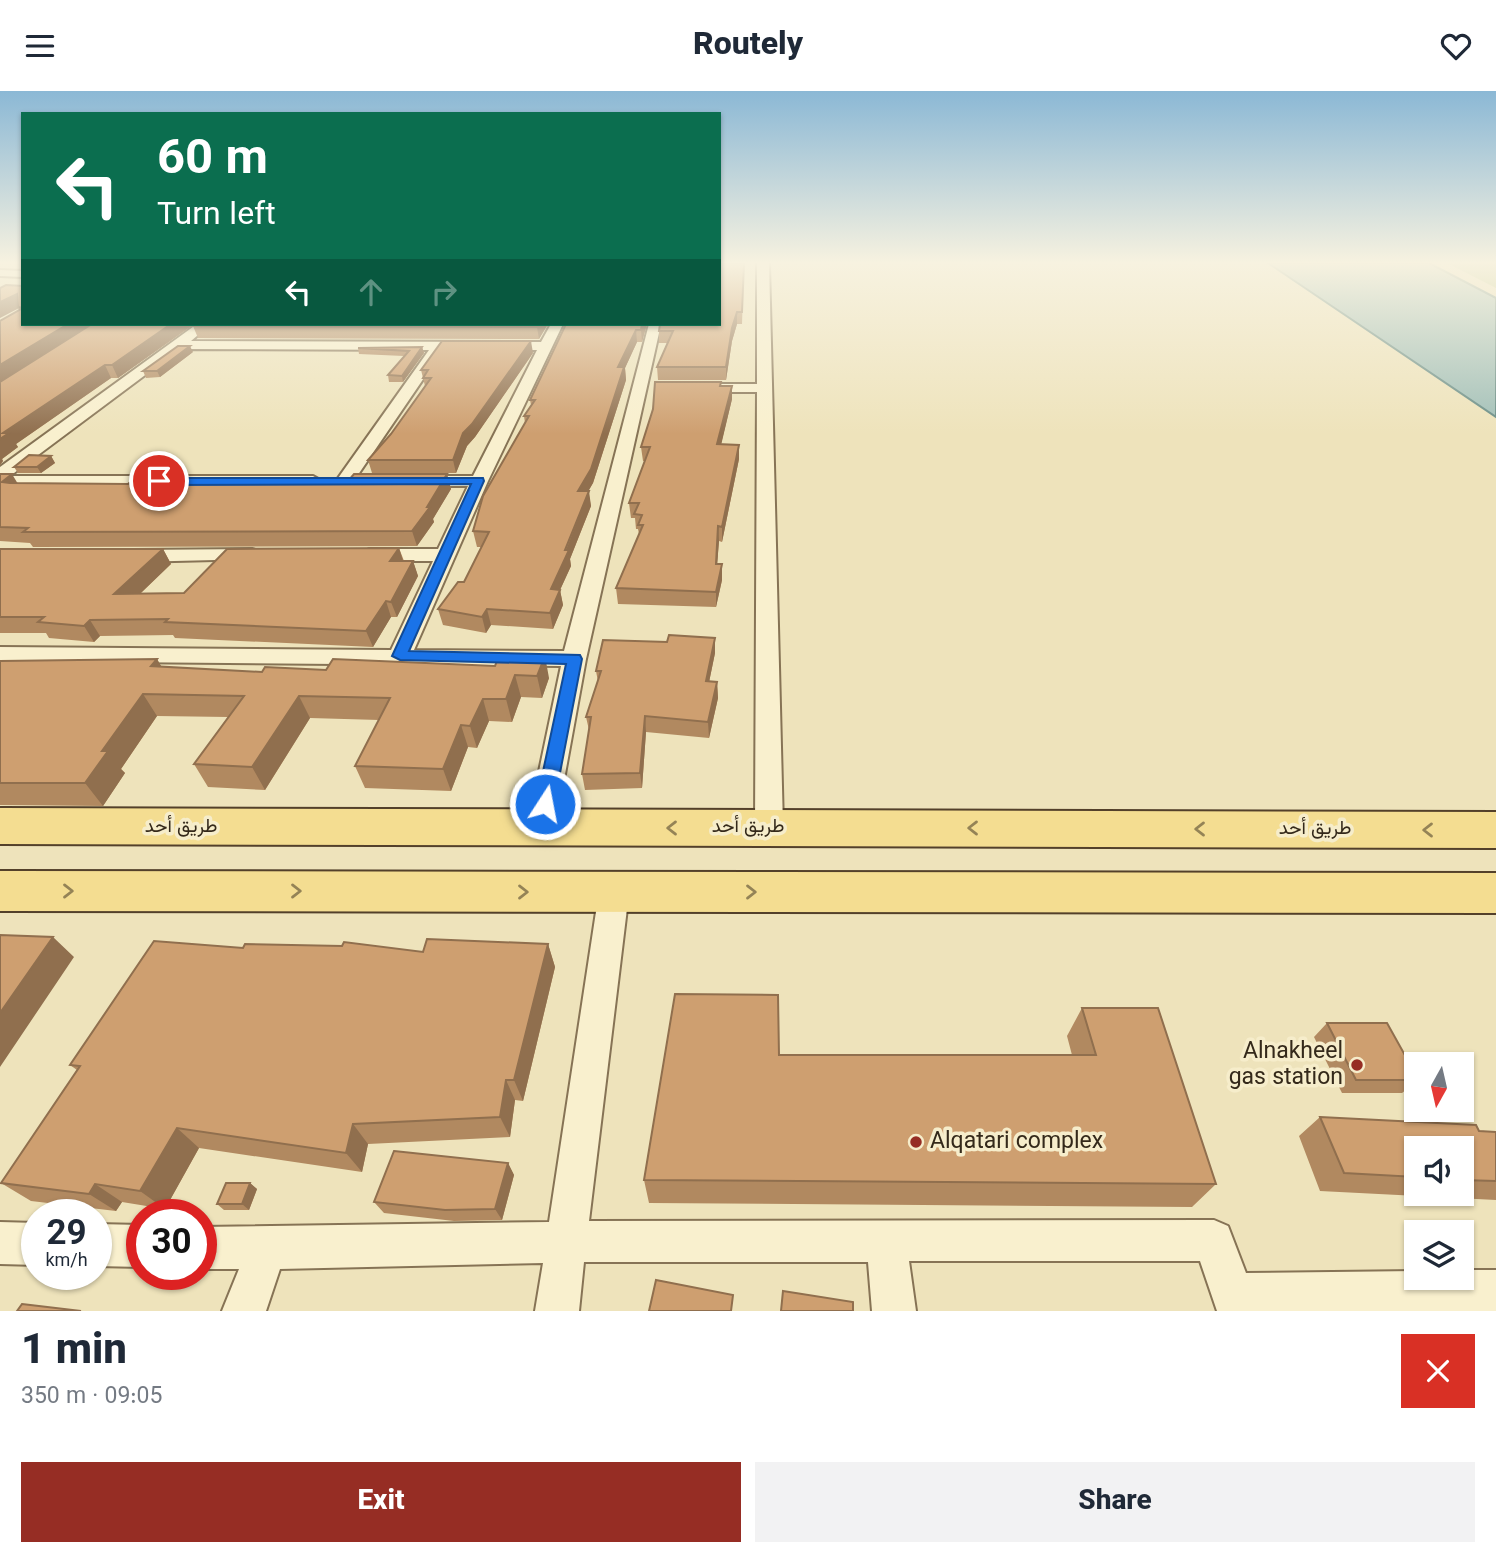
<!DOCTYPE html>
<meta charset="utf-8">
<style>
body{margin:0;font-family:Georgia,Vazirmatn,serif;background:#f2f2f3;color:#1f2937;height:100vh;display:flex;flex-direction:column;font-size:26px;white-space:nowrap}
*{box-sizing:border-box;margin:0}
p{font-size:23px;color:#747a83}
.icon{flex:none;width:38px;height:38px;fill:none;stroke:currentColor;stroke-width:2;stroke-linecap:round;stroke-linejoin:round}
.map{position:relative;height:1220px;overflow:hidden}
.panel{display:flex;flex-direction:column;background:#fff;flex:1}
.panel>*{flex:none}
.banner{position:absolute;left:21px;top:21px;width:700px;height:214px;border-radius:0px;box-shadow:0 2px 5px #0004;background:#0b6e4f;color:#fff;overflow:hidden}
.needle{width:46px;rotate:188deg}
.tools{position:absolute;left:1404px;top:961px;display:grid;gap:14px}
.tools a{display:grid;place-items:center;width:70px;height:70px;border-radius:0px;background:#fff;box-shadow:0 2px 5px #0004;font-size:35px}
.speed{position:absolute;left:21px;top:1108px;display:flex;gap:14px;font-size:35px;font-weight:700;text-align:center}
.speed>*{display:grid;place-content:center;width:91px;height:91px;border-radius:50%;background:#fff;box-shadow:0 2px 5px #0004;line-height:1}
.speed small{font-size:18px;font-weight:400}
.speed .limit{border:10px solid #d22;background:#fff;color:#111}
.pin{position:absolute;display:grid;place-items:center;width:60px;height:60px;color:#fff;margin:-30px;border:4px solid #fff;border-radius:50%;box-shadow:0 2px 7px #0007}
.me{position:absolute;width:77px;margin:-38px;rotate:11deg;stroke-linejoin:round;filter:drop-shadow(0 0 5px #0008)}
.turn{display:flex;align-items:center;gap:24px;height:147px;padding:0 21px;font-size:32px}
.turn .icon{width:91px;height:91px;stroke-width:2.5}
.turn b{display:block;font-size:49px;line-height:60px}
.lanes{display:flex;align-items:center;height:66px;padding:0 21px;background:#0003;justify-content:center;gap:35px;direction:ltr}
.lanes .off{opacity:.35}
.round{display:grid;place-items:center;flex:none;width:74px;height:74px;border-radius:0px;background:#f2f2f3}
.head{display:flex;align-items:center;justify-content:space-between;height:119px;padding:0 21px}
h1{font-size:42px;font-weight:800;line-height:52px}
.button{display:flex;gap:14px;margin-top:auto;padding:14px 21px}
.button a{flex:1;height:80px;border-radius:0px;background:#962d24;color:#fff;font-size:28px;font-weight:800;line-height:80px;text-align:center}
.button a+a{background:#f2f2f3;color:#1f2937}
header{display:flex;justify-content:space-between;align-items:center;height:91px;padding:0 21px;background:#fff;font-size:32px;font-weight:800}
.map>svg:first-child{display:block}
.green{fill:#c0cc90}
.water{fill:#a0bfb8;stroke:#678c86;stroke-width:2}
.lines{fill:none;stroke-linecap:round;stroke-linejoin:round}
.minor-casing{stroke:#867355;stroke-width:4}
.primary-casing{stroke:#53402a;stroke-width:4}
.minor{fill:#f9f0ce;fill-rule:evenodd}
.primary{fill:#f4dd91;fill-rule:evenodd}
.wall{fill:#b18960;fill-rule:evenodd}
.shaded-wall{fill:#906f4e}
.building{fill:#ce9f70;stroke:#906f4e;stroke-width:2}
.oneway{stroke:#948356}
.route{fill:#1a73e8;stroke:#114b97;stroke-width:2}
.poi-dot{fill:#962d24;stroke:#f6edcb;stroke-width:2.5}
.labels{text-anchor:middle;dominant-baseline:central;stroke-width:7;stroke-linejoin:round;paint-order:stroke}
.street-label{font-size:19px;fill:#34291a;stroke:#f6edcb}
.near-poi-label{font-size:23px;fill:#34291a;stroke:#f6edcb;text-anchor:end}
</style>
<header><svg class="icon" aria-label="menu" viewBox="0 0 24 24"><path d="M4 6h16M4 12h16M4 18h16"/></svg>Routely<svg class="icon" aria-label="heart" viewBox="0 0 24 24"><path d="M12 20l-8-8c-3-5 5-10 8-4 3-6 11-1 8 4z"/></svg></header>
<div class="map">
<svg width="1496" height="1220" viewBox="0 0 1496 1220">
<rect width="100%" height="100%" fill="#eee3bb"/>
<path class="green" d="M1447 172H1496V197Z"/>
<path class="water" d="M1268 172H1429L1496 207V326Z"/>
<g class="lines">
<g class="minor-casing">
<path id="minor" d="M757 172H769L783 736 779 744 769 747 759 744 755 736 757 301H700L693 297 700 293H757Z
M0 179 23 180V186L0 185Z
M197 233H211L191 250 541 251 551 233H563L488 390 414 559 564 560 649 233H661L586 568 555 738 551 746 541 749 531 746 527 738 561 575 0 570V556L391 559 433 470H369L359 464 369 458H438L468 395H416L407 390 416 385H473L537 259H443L351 394 345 395 336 390 429 259 180 258 10 385H313L322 390 319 394 0 395V376Z
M252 458 259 460 262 464 259 468 134 471 124 465 134 459Z
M614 788 625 792 629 801 589 1130 1214 1129 1228 1135 1246 1182 1416 1180V1186H1461V1179H1496V1220H1217L1200 1170H909L916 1220H872L868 1171H584L579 1220H535L543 1172 280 1178 266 1220H222L239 1178H201V1136L549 1131 599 801 603 792Z
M0 1131 37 1132V1174L0 1173Z
M96 1133 142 1134V1176L96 1175Z"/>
</g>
<g class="primary-casing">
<path id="primary" d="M0 717 1496 721V757L0 753Z
M0 780 1496 782V822L0 820Z"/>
</g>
<use href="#minor" class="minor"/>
<use href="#primary" class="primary"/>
</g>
<path class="wall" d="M744 172 742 233H737L732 250 726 289H658L657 276 667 252H659V240Z
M23 195V233H194L118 287H111L16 353 18 356 2 368 3 370 0 374 19 219 18 217Z
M548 233 539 248 198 247 193 235Z
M566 233H647L642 251H637L625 277 626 289 593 392 588 400 591 415 570 468 571 475 560 499 563 514 553 538 491 534 486 542 443 534 438 518 464 491 482 456H477L473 440 525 332 524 325 531 314 530 309Z
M422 256 424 262 403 291H389L388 284 404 265 359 263 358 257Z
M193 261 160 286 146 287 143 280Z
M533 262 475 346 467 355 456 382H372L368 369 391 343 425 295 421 279Z
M721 295H732V308L721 353 739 368 722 451 719 450 717 473H722V489L716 516 618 513 616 497 639 443 638 438H636L635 427H631L629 412 645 370H643L641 356Z
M51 365 55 372 41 382H18L14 376Z
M0 383 18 392 128 393 334 390 447 383 451 398 433 428 434 431 417 455 33 456 30 452 0 450Z
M399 457 404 470H413L418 485 397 526H391L373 556 175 547 173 544 100 545 94 551 49 547 46 542H0V458H163L171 473 141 502H184Z
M715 547V562L709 591H717L718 607 709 647 646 641 642 697 585 699 582 683 589 639 586 626 598 591 596 580 667 551Z
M157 568 161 576 262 581 495 575 549 587 542 607 521 606 512 631 489 630 477 657 468 656 451 700 365 697 355 675 379 629 310 627 265 699 208 696 194 673 228 626 157 625 121 678 125 682 103 715 0 714V570Z
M548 853 555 876 523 1010 515 1009 510 1046 368 1053 362 1081 199 1057 165 1118 122 1111 116 1120 31 1110 1 1092 77 979 70 974 243 857 423 861Z
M1082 917 1216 1093 1192 1116 649 1112 644 1089 1072 964 1067 945Z
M1327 932 1416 984V991L1402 1002H1342L1314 946Z
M1320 1026 1496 1041V1109L1320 1100 1299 1045ZM1416 1057H1461V1102H1416Z
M508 1072 514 1084 502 1129 454 1130 384 1122 374 1111Z
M250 1092 257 1098 249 1119H224L217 1113Z"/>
<path class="shaded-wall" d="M17 203 23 215 0 227V211Z
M737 221V233L732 250 726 289V276L732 237Z
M68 233H94L0 292V274Z
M171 233H194L118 287 112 274Z
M539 233H548L539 248 537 236Z
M642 233H647L642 251 641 239Z
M636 239 637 251 625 277 626 289 593 392 580 415 578 400 618 276Z
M531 250 533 262 475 346 467 355 456 382 453 369 463 342Z
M190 255 193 261 160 286 157 280Z
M422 256 424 262 403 291 402 285Z
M105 274 111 287 16 353 18 356 2 368 3 370 0 374V348L3 342Z
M732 295V308L718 367 717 353Z
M739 354V368L722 451V436Z
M51 365 55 372 41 382 37 376Z
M12 383 21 398 2 391Z
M447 383 451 398 433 428 434 431 417 455 412 440Z
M589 400 591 415 570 468 571 475 560 499 563 514 553 538 550 522 551 498Z
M718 435 719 450 716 488V473Z
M399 457 404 473 390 470Z
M163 458 171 473 124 518 114 503Z
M413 470 418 485 397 526 391 511Z
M722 473V489L716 516V501Z
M386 510 391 526 373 556 366 540Z
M487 518 491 534 486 542 482 526Z
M90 529 100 545 94 551 84 535Z
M715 547V562L706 606V590Z
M545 565 549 587 542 607 537 585Z
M157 568 170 590 151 575Z
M515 584 521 606 512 631 506 608Z
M717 591 718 607 709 647 708 631Z
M143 603 157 625 121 678 125 682 103 715 85 692 102 660Z
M299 605 310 627 265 699 252 676Z
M483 608 489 630 477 657 470 635Z
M645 625 646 641 642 697 640 682Z
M461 634 468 656 451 700 443 678Z
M53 846 74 866 0 976V922Z
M548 853 555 876 523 1010 514 989Z
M506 989 515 1009 510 1046 500 1026Z
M353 1033 368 1053 362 1081 346 1062Z
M177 1037 199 1057 165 1118 140 1100Z
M508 1072 514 1084 502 1129 495 1118Z
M250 1092 257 1098 249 1119 242 1113Z
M95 1093 122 1111 116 1120 89 1103Z"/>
<path class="building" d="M719 172H744L742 221H737L732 237 726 276H657L673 240H659L660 233H719Z
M6 194 23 195V217L18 216 17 203 0 211V197Z
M23 217V233H68L0 274V230Z
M92 233H171L112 274H105L3 342H9L0 348V291Z
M196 233H539L537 236 193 235Z
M566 233H642L641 239H636L618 276H624L591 378 578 400H589L565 459H569L551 498 560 499 550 522 487 518 482 526 438 518 458 491H464L489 441 473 440 483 405 529 325H524L535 309H530Z
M442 250H531L472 333 463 342 453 369H368L391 343 431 287H423L428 279H421Z
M178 255H190L157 280H143Z
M422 256 402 285 388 284 409 260 358 257Z
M655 291H721L720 295H732L717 353 739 354 722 436 718 435 716 473H722L716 501 616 497 643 434H638L642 424 634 423 639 412H629L650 356H641L653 318Z
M29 364 51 365 37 376H14Z
M0 383H12L2 391 10 392 128 393 134 388 233 392 237 389 281 391 285 387 334 390 349 389 354 383H447L427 416H430L412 440 23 441 28 437 0 436Z
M399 457 390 470H413L391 511 386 510 366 540 165 531 168 528 90 529 84 535 38 531 44 526H0V458H163L114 503 184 502 227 458Z
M669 544 715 547 706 590 717 591 708 631 645 625 640 682 582 683 591 626H586L601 580H596L603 549 667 551Z
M500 563 545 565 537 585 515 584 506 608H483L470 635 461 634 443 678 355 675 390 607 299 605 252 676 194 673 244 605 143 603 102 660H108L85 692H0V570L157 568 151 575 262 581 265 576 326 579 333 568 495 575Z
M0 844 53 846 0 922Z
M427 848 548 853 514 989H506L500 1026 353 1033 346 1062 177 1037 140 1100 95 1093 89 1103 1 1092 80 975 70 974 154 850 243 857 245 853 342 855 344 851 423 861Z
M675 903 778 904 779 964H1096L1082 917H1158L1216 1093 644 1089Z
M1327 932H1387L1416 984V989H1356Z
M1320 1026 1476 1034 1479 1040 1496 1041V1090L1461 1089V1057H1416V1086L1344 1082Z
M394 1060 508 1072 495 1118 445 1119 374 1111Z
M226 1092H250L242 1113H217Z
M656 1189 733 1204 731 1220H649Z
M783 1200 853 1211V1220H781Z
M22 1213 81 1220H17Z"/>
<defs><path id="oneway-chevron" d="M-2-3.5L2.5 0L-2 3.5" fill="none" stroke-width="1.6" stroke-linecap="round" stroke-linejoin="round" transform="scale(1.75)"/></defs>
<g class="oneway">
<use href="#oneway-chevron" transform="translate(672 737) rotate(180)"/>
<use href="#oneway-chevron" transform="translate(973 737) rotate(-180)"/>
<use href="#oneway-chevron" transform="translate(1200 738) rotate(-180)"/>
<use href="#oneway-chevron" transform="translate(1428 739) rotate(-180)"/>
<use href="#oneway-chevron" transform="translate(68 800)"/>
<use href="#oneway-chevron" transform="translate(296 800)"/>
<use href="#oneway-chevron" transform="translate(523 801)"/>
<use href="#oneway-chevron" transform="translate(751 801)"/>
</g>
<linearGradient id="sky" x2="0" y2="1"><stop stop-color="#8bb8d5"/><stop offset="0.5" stop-color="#f7f2e0"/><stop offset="1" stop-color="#f7f2e0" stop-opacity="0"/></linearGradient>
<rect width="1496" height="343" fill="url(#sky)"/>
<path class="route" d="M483 387 484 390 409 560 580 564 582 568 554 713 545 720 536 713 566 573 400 569 392 565 471 393 159 394 153 390 159 387Z"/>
<g class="poi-dot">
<circle cx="1357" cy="974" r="7"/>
<circle cx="916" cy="1051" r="7"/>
</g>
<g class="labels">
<g class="street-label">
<text x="181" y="736">طريق أحد</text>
<text x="748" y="736">طريق أحد</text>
<text x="1315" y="738">طريق أحد</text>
</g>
<g class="near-poi-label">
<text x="1343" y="961">Alnakheel<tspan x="1343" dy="26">gas station</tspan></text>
<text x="930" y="1051" text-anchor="start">Alqatari complex</text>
</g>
</g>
</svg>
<div class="tools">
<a><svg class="needle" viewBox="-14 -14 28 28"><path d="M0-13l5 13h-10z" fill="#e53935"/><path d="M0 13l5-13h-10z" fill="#747a83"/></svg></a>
<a><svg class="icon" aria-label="sound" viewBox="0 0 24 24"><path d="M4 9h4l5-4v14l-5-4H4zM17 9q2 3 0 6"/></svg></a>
<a><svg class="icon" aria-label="layers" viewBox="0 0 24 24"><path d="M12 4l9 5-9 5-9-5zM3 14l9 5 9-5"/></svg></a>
</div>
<div class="speed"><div>29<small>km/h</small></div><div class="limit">30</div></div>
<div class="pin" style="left:159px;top:390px;background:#d93025"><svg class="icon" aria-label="arrive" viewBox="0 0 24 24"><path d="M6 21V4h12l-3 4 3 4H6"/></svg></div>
<svg class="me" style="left:545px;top:713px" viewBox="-20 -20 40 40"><circle r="17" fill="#1a73e8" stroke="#fff" stroke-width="3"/><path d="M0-11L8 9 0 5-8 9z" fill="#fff"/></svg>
<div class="banner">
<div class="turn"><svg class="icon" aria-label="left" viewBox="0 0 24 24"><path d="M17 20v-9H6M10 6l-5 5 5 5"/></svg><div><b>60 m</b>Turn left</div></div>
<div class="lanes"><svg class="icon" aria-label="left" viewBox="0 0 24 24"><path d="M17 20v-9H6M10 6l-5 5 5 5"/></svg><svg class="icon off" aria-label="ahead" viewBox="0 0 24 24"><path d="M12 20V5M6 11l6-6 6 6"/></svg><svg class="icon off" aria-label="right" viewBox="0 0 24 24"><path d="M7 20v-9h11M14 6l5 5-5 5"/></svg></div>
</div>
</div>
<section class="panel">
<div class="head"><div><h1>1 min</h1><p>350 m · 09:05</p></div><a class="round" style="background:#d93025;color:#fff"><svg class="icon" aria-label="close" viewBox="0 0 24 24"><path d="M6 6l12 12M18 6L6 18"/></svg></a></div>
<div class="button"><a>Exit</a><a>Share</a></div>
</section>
